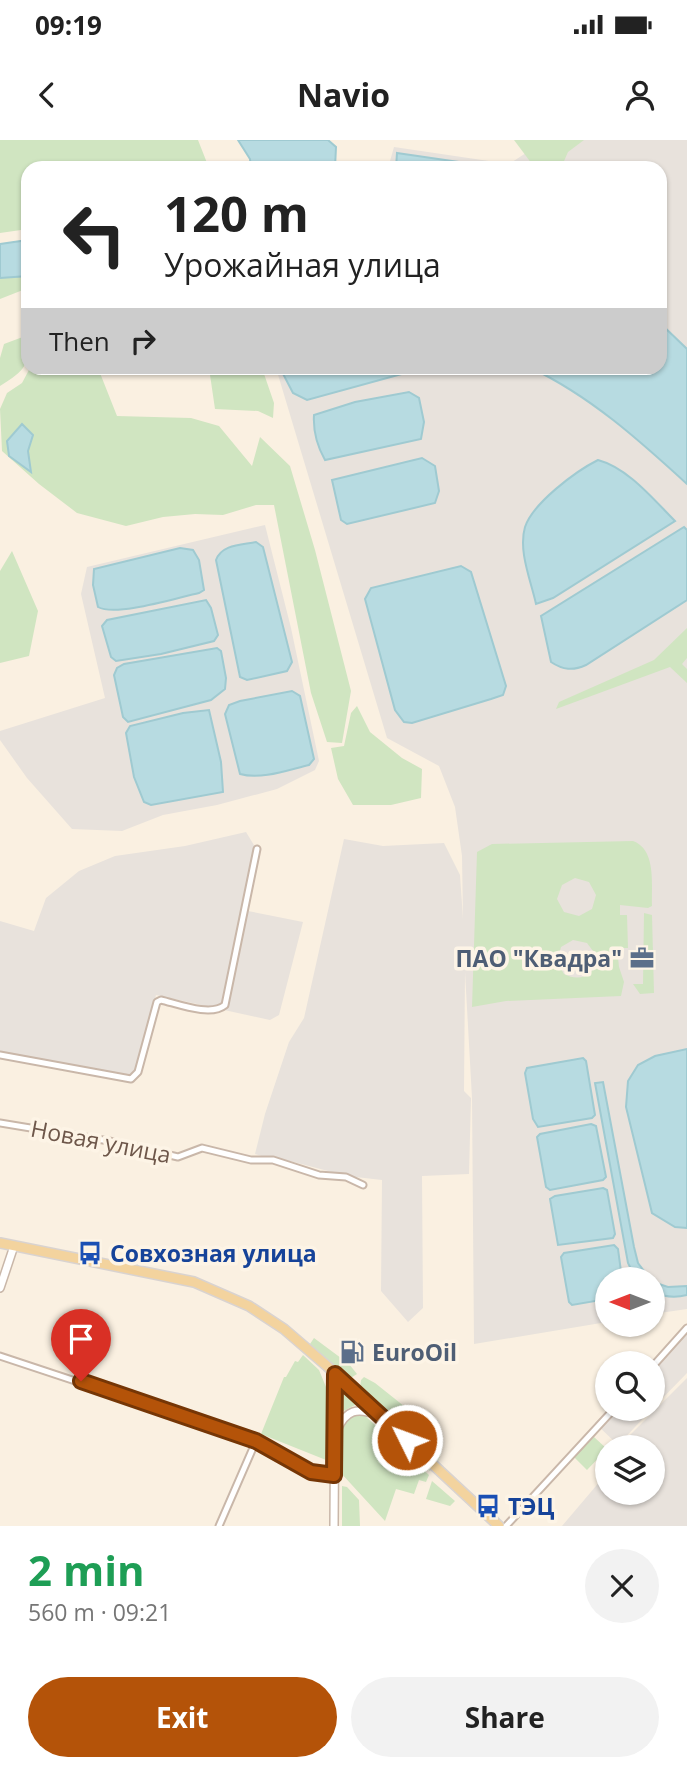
<!DOCTYPE html>
<meta charset="utf-8">
<style>
body{margin:0;font-family:"Open Sans",sans-serif;background:#f2f2f2;color:#222;height:100vh;display:flex;flex-direction:column;font-size:26px;white-space:nowrap}
*{box-sizing:border-box;margin:0}
p{font-size:23px;color:#767676}
.icon{flex:none;width:38px;height:38px;fill:none;stroke:currentColor;stroke-width:2;stroke-linecap:round;stroke-linejoin:round}
.map{position:relative;height:1386px;overflow:hidden}
.details{display:flex;flex-direction:column;background:#fff;flex:1}
.details>*{flex:none}
.banner{position:absolute;left:21px;top:21px;width:646px;height:214px;border-radius:21px;box-shadow:0 2px 5px #0004;background:#fff;color:#222;overflow:hidden}
.needle{width:46px;rotate:270deg}
.tools{position:absolute;left:595px;top:1127px;display:grid;gap:14px}
.tools a{display:grid;place-items:center;width:70px;height:70px;border-radius:50%;background:#fff;box-shadow:0 2px 5px #0004;font-size:35px}
.pin{position:absolute;display:grid;place-items:center;width:60px;height:60px;color:#fff;margin:-72px -30px;border-radius:50% 50% 50% 0;rotate:-45deg;box-shadow:0 0 7px #0007}
.pin .icon{rotate:45deg}
.me{position:absolute;width:77px;margin:-38px;rotate:312deg;stroke-linejoin:round;filter:drop-shadow(0 0 5px #0008)}
.turn{display:flex;align-items:center;gap:24px;height:147px;padding:0 28px;font-size:32px}
.turn .icon{width:91px;height:91px;stroke-width:2.5}
.turn b{display:block;font-size:49px;line-height:60px}
.then{display:flex;align-items:center;height:66px;padding:0 28px;background:#0003;gap:14px;font-size:26px}
.round{display:grid;place-items:center;flex:none;width:74px;height:74px;border-radius:37px;background:#f2f2f2}
.summary{display:flex;align-items:center;justify-content:space-between;height:119px;padding:0 28px}
h1{font-size:42px;font-weight:700;line-height:52px;color:#1e9e55}
.cta{display:flex;gap:14px;margin-top:auto;padding:14px 28px}
.cta a{flex:1;height:80px;border-radius:42px;background:#b45309;color:#fff;font-size:28px;font-weight:700;line-height:80px;text-align:center}
.cta a+a{background:#f2f2f2;color:#222}
.status{display:flex;justify-content:space-between;align-items:center;height:49px;padding:0 35px;background:#fff;direction:ltr}
.status svg{height:19px;fill:currentColor}
header{display:flex;justify-content:space-between;align-items:center;height:91px;padding:0 28px;background:#fff;font-size:32px;font-weight:700}
.map>svg:first-child{display:block}
.industrial{fill:#e8e2dc}
.green{fill:#d0e5c1;fill-rule:evenodd}
.water{fill:#b7dbe1;stroke:#9fcad1;stroke-width:2}
.lines{fill:none;stroke-linecap:round;stroke-linejoin:round}
.minor-casing{stroke:#c9b7a9;stroke-width:9}
.tertiary-casing{stroke:#c9b7a9;stroke-width:10}
.primary-casing{stroke:#d9d3d0;stroke-width:12}
.minor{stroke:#fff;stroke-width:5}
.tertiary{stroke:#fff;stroke-width:7}
.primary{stroke:#f3d39e;stroke-width:9}
.route-casing{stroke:#753606;stroke-width:18}
.route{stroke:#b45309;stroke-width:12}
.labels{text-anchor:middle;dominant-baseline:central;stroke-width:7;stroke-linejoin:round;paint-order:stroke}
.service-label{font-size:23px;font-weight:bold;fill:#4e5e75;stroke:#fdf4e6;text-anchor:end}
.street-label{font-size:23px;fill:#6e574a;stroke:#fdf4e6}
.transit-label{font-size:23px;font-weight:bold;fill:#164399;stroke:#fdf4e6;text-anchor:start}
</style>
<div class="status"><b>09:19</b><svg viewBox="0 0 49 12"><path d="M0 12V9h3v3zM5 12V6h3v6zM10 12V3h3v9zM15 12V0h3v12zM26 1h20v11H26zM47 4h2v5h-2z"/></svg></div>
<header><svg class="icon" aria-label="back" viewBox="0 0 24 24"><path d="M15 5l-7 7 7 7"/></svg>Navio<svg class="icon" aria-label="person" viewBox="0 0 24 24"><circle cx="12" cy="8" r="4"/><path d="M4 21q1-7 8-7t8 7"/></svg></header>
<div class="map">
<svg width="687" height="1386" viewBox="0 0 687 1386">
<rect width="100%" height="100%" fill="#faf0e1"/>
<path class="industrial" d="M546 0H687V1169L653 1174V1139H607V1182L474 1204 472 958 465 832 464 951 471 958 469 1034 422 1036 423 1168 408 1182 381 1151 382 1040 347 1036 290 1021 292 1025 255 1014 265 974 289 902 304 878 344 699 383 706 444 703 460 735 463 779 462 716 455 667 439 626 387 598 276 228H660V28H388L394 7 509 24Z
M265 385 291 488 319 621 315 630 277 649 217 665 163 675 122 691 72 689 27 638 0 600V591L105 558 81 454 87 427Z
M246 692 260 715 248 771 303 782 279 875 270 880 156 855 135 931 129 938 0 916V781L34 791 46 758 79 731 115 716 185 706Z
M687 1184V1233L653 1268V1223H650Z
M687 1238V1386H562L607 1333V1353H653V1307H630L628 1297Z
M608 1269H652L618 1305 595 1283Z"/>
<path class="green" d="M0 0H198L209 28H28V89L0 93Z
M514 0H584L568 12 561 28H535Z
M8 136H28V148L0 159V138Z
M28 195C28 227 27 229 0 246V218L4 204Z
M30 228H72L73 230H81L82 228H101L100 233 117 276 191 278 219 286 252 326 260 297 290 326 315 410 351 551 342 603 327 602 311 553 274 365H256L223 375 195 374 163 377 126 386 77 373 39 344 2 311 0 269 7 253 22 243Z
M209 228H262L274 263 273 278 258 271 215 269Z
M12 411 38 471 29 516 0 523V431Z
M687 488V518L682 524 687 529V543L670 527 556 569 559 562 654 520Z
M357 566 370 592 402 618 422 629 421 658 391 665H353L338 639 331 608 344 606 351 573Z
M633 701C657 710 651 745 652 766L648 768 620 765V775H627L628 808H617L619 827 624 842 621 856 506 861 472 867 477 712 492 704ZM575 738 589 742 596 755 592 769 579 776 564 772 557 759 562 745ZM573 800 587 803 596 815C597 834 581 843 564 834L557 822 561 807Z
M644 773 652 775 654 853 640 854 633 844H643Z
M314 1198 349 1224 357 1234 349 1239 310 1204Z
M303 1215 319 1230 326 1247V1320L261 1294 284 1237H286L295 1221 298 1222Z
M364 1237 375 1243 424 1282 402 1283 396 1281 360 1248 361 1240Z
M344 1254H349L356 1260 355 1265 338 1274 339 1259Z
M367 1273 375 1277 425 1323 430 1328V1331Z
M355 1274H363L429 1335 426 1342 419 1340 414 1354 396 1349 385 1381 340 1332C338 1311 334 1286 355 1274Z
M424 1293C439 1296 445 1307 438 1321L413 1298Z
M594 1297 607 1309 587 1330 574 1317Z
M432 1341 455 1361 450 1366 426 1359Z
M342 1346 347 1347 359 1360 360 1386H342Z"/>
<path class="water" d="M238 0H328L336 7 335 28H251L250 19Z
M397 13 500 28H396Z
M28 100V136L0 138V104Z
M660 183 687 209V344C639 300 590 256 531 228H660Z
M280 228H419L420 229 307 260 293 253Z
M409 252 419 258 424 282 421 299 325 320C317 306 313 291 314 275L355 262Z
M22 284 33 295 28 311 31 332 9 316 7 301Z
M422 318 435 326 439 351 435 363 347 384 341 380 332 340Z
M598 320C628 328 653 359 675 381L553 458 536 464C531 441 518 411 525 387 533 363 576 331 598 320Z
M684 387 687 390V460L586 525C573 531 563 530 551 522L541 476Z
M256 402 263 407 292 522 287 531 247 540 240 537 216 420C222 404 242 405 256 402Z
M180 408 193 410 199 420 204 450 199 453C176 458 116 477 98 467L93 445 94 429Z
M461 426 471 432 506 546 503 555 491 559 412 583 404 582 395 570 365 459 371 448Z
M206 460 211 468 218 495 214 501 161 514 116 521 111 517 102 486 107 480Z
M217 508 221 511 226 538 225 549 211 560 128 582 123 577 114 535 117 528 124 524Z
M292 551 300 556 314 619 309 625C288 630 261 640 240 634L225 574 229 565 240 561Z
M209 570 221 622 223 652 151 665 144 662 134 637 126 593 130 586 183 573Z
M687 909V1088L675 1087 652 1073 626 967 628 941 638 925 655 916Z
M583 918 586 921 595 975 592 978 538 987 533 979 525 933 527 928Z
M603 942 634 1107 638 1123 650 1139H636L628 1123 595 943Z
M591 984 596 986 606 1037 603 1040 550 1050 546 1047 537 997 540 994Z
M603 1048 607 1050 615 1094 613 1098 558 1105 550 1059 555 1056Z
M614 1105 618 1109 622 1139H607V1159L572 1165 569 1162 561 1117 564 1113Z
M653 1142 668 1147 687 1146V1155C675 1158 664 1157 653 1152Z"/>
<g class="lines">
<g class="minor-casing">
<path id="minor" d="M0 915 131 939 138 932 157 862 161 860C178 864 211 877 225 865L257 709
M0 983 109 1001 178 1017 202 1008 251 1020H273L319 1035 346 1037 363 1045
M0 1216 256 1301 311 1332 334 1335
M653 1226 687 1188
M219 1386 256 1301
M506 1386 614 1269"/>
</g>
<g class="tertiary-casing">
<path id="tertiary" d="M0 1148 14 1106
M337 1290C346 1270 357 1267 377 1275
M334 1386 335 1234"/>
</g>
<g class="primary-casing">
<path id="primary" d="M0 1103 194 1142 249 1166 284 1189 327 1226 499 1386"/>
</g>
<use href="#minor" class="minor"/>
<use href="#tertiary" class="tertiary"/>
<use href="#primary" class="primary"/>
</g>
<g class="lines">
<g class="route-casing">
<path id="route" d="M81 1241 256 1301 311 1332 334 1335 335 1234 407 1300"/>
</g>
<use href="#route" class="route"/>
</g>
<defs>
<g id="office-bare" transform="scale(1.89)"><path d="M-6-3h4V-5.5h4V-3h4V5H-6ZM-1-4.5V-3h2v-1.5ZM-6 0V1H6V0Z" fill="#5c6f8a" stroke="#fdf4e6" stroke-width="2.5" paint-order="stroke"/></g>
<g id="bus-bare" transform="scale(1.89)"><path d="M-5-6H5V4H4V6H2V4H-2V6H-4V4H-5ZM-3.5-4V0h7V-4ZM-3.5 1.2v1.5H-2V1.2ZM2 1.2v1.5H3.5V1.2Z" fill="#1a4fb4" stroke="#fdf4e6" stroke-width="2.5" paint-order="stroke"/></g>
<g id="fuel-bare" transform="scale(1.89)"><path d="M-5.5-6h7V0h2V4h1.3V-2.5L3-4.5l.8-.8L6-3V5H2.5V1h-1V6h-7ZM-4.2-4.7v3.2H.2V-4.7Z" fill="#5c6f8a" stroke="#fdf4e6" stroke-width="2.5" paint-order="stroke"/></g>
</defs>
<g fill-rule="evenodd">
<use href="#office-bare" x="642" y="818"/>
<use href="#bus-bare" x="90" y="1113"/>
<use href="#fuel-bare" x="352" y="1212"/>
<use href="#bus-bare" x="488" y="1366"/>
</g>
<g class="labels">
<g class="service-label">
<text x="622" y="818">ПАО "Квадра"</text>
<text x="372" y="1212" text-anchor="start">EuroOil</text>
</g>
<g class="street-label">
<text transform="translate(101 1001) rotate(11)">Новая улица</text>
</g>
<g class="transit-label">
<text x="110" y="1113">Совхозная улица</text>
<text x="508" y="1366">ТЭЦ</text>
</g>
</g>
</svg>
<div class="tools">
<a><svg class="needle" viewBox="-14 -14 28 28"><path d="M0-13l5 13h-10z" fill="#e53935"/><path d="M0 13l5-13h-10z" fill="#767676"/></svg></a>
<a><svg class="icon" aria-label="search" viewBox="0 0 24 24"><circle cx="10" cy="10" r="6"/><path d="M15 15l6 6"/></svg></a>
<a><svg class="icon" aria-label="layers" viewBox="0 0 24 24"><path d="M12 4l9 5-9 5-9-5zM3 14l9 5 9-5"/></svg></a>
</div>
<div class="pin" style="left:81px;top:1241px;background:#d93025"><svg class="icon" aria-label="arrive" viewBox="0 0 24 24"><path d="M6 21V4h12l-3 4 3 4H6"/></svg></div>
<svg class="me" style="left:407px;top:1300px" viewBox="-20 -20 40 40"><circle r="17" fill="#b45309" stroke="#fff" stroke-width="3"/><path d="M0-11L8 9 0 5-8 9z" fill="#fff"/></svg>
<div class="banner">
<div class="turn"><svg class="icon" aria-label="left" viewBox="0 0 24 24"><path d="M17 20v-9H6M10 6l-5 5 5 5"/></svg><div><b>120 m</b>Урожайная улица</div></div>
<div class="then">Then<svg class="icon" aria-label="right" viewBox="0 0 24 24"><path d="M7 20v-9h11M14 6l5 5-5 5"/></svg></div>
</div>
</div>
<section class="details">
<div class="summary"><div><h1>2 min</h1><p>560 m · 09:21</p></div><a class="round"><svg class="icon" aria-label="close" viewBox="0 0 24 24"><path d="M6 6l12 12M18 6L6 18"/></svg></a></div>
<div class="cta"><a>Exit</a><a>Share</a></div>
</section>
